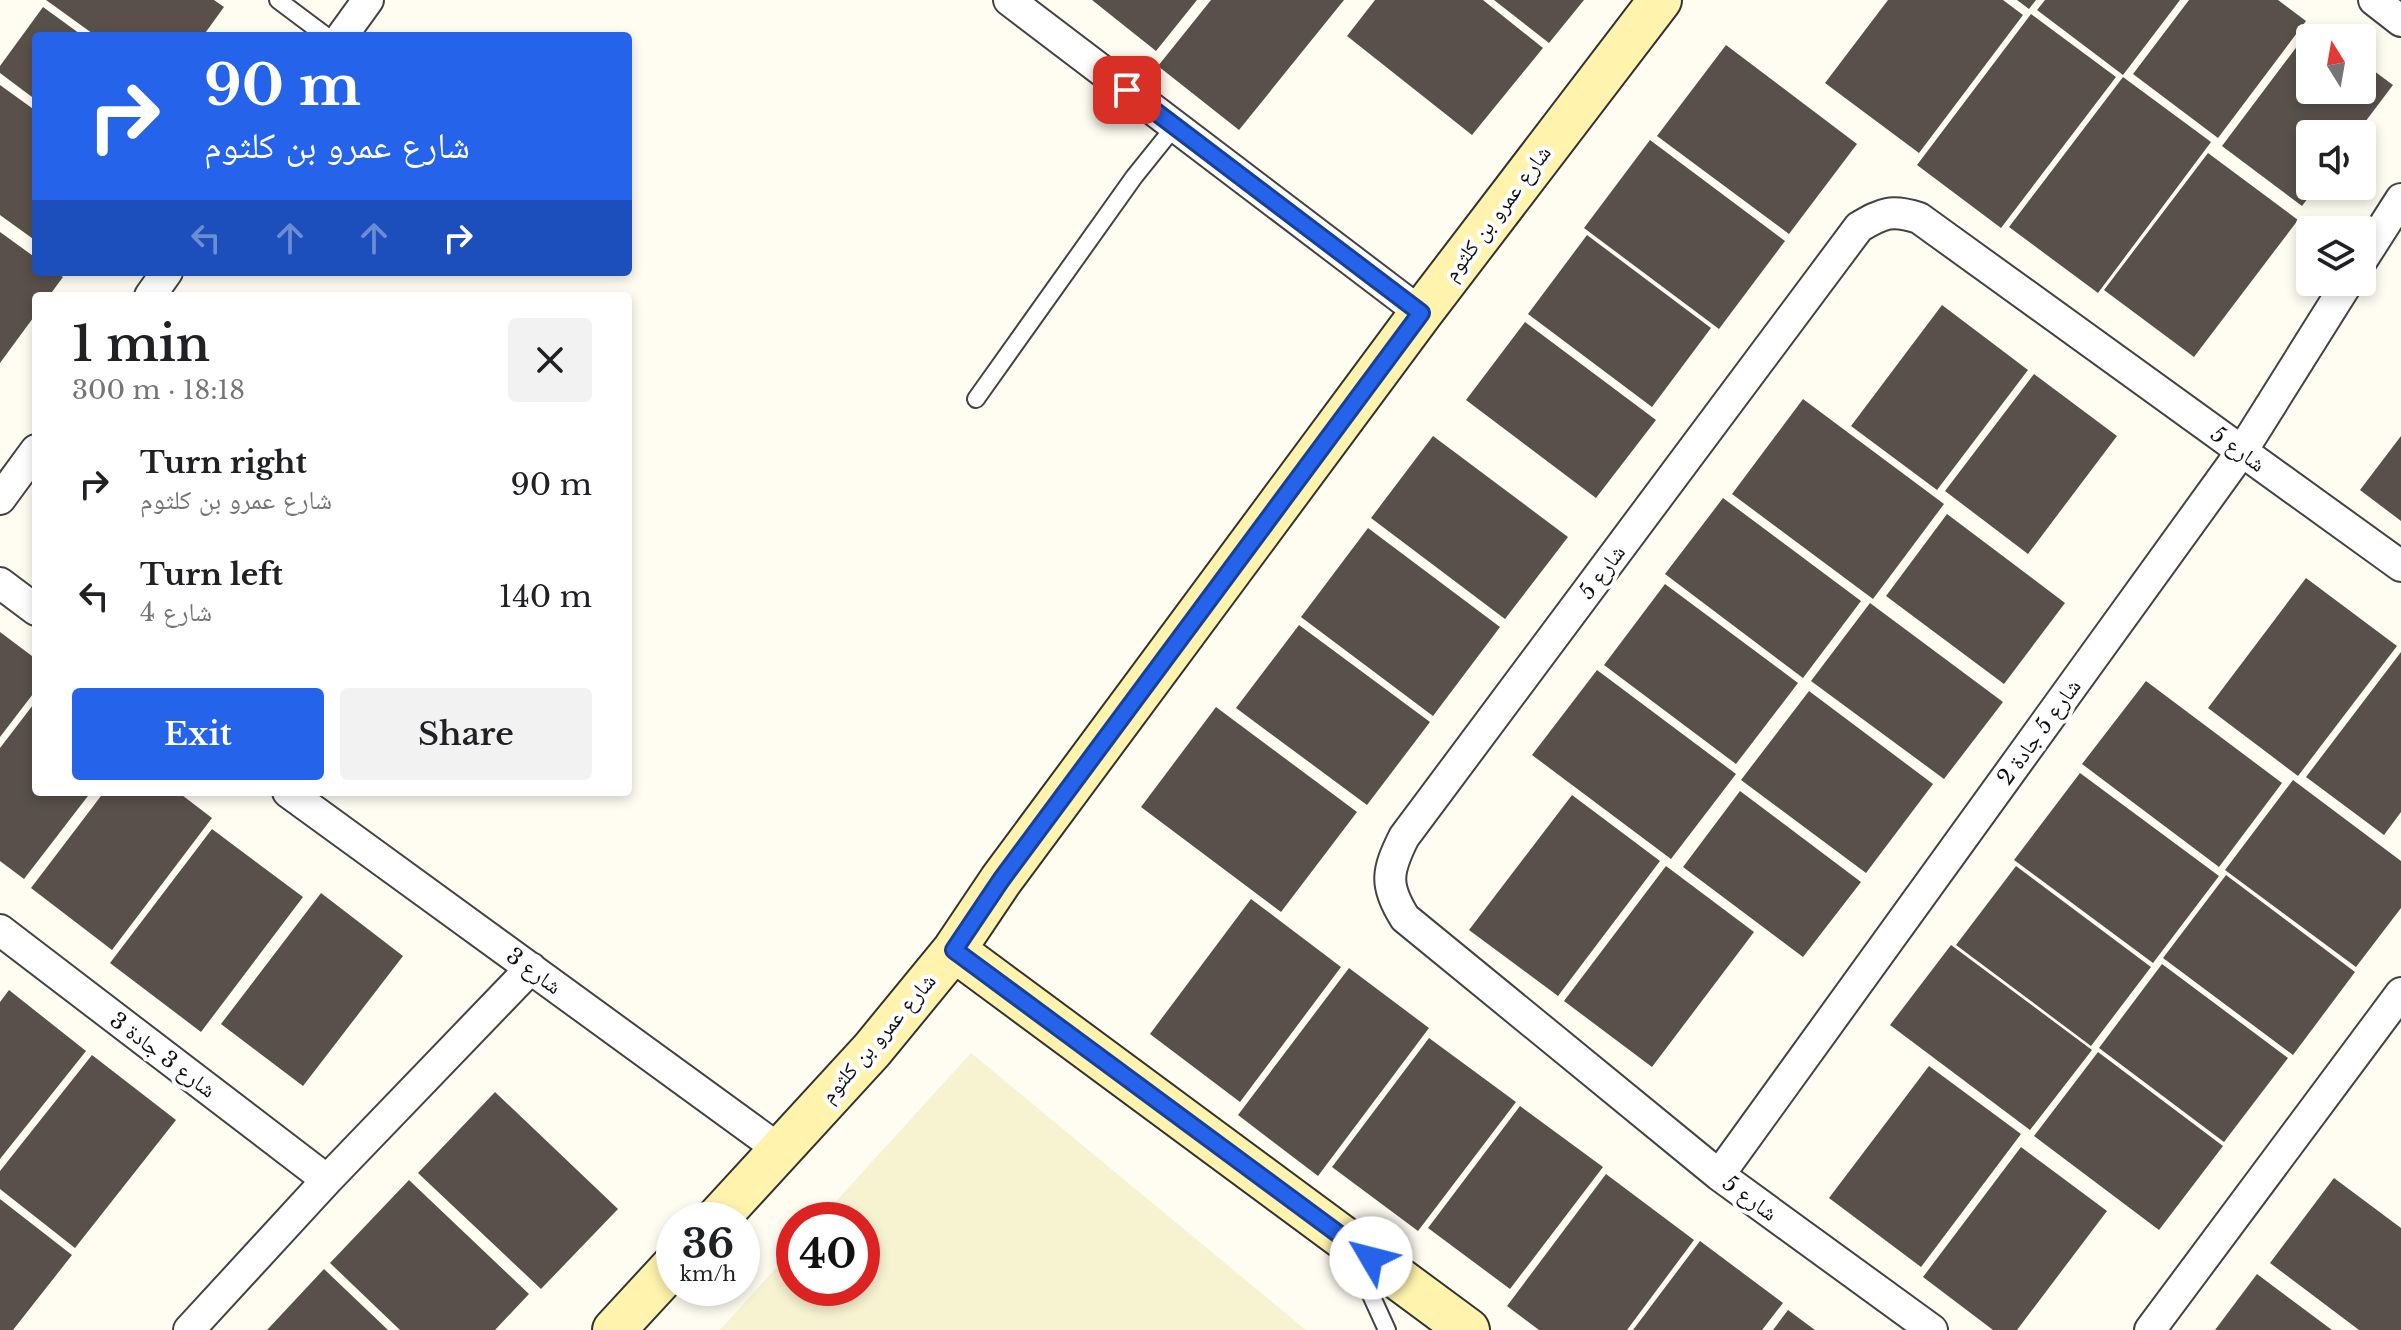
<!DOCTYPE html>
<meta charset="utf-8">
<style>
body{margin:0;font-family:"Libre Baskerville","Noto Naskh Arabic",serif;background:#f2f2f2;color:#202124;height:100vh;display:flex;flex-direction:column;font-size:30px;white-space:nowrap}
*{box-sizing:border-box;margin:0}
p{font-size:26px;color:#757577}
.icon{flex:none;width:44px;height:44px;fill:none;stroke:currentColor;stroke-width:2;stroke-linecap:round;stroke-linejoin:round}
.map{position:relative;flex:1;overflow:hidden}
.side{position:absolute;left:32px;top:292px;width:600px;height:504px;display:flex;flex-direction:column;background:#fff;border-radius:8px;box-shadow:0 4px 12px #0003}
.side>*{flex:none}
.top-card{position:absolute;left:32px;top:32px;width:600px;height:244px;border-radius:8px;box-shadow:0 4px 12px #0003;background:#2563eb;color:#fff;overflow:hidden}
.needle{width:52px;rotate:349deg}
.buttons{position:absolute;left:2296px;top:24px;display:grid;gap:16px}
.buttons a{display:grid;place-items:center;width:80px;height:80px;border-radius:8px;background:#fff;box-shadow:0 4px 12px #0003;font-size:40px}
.speed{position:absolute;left:656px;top:1202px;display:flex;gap:16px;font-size:40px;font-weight:700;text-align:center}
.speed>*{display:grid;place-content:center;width:104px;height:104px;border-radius:50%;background:#fff;box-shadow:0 4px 12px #0003;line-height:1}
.speed small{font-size:20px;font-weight:400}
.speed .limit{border:12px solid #d22;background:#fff;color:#111}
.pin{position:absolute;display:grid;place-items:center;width:68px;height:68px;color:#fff;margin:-34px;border-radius:16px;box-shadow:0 4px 12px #0006}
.me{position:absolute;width:88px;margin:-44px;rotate:307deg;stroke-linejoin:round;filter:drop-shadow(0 0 6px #0008)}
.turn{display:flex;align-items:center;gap:28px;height:168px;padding:0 40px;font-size:36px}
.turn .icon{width:104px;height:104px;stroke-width:2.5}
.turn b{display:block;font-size:56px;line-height:68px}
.lanes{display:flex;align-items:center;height:76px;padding:0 40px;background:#0003;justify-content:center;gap:40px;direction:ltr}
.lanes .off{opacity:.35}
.round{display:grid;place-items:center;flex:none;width:84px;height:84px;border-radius:8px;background:#f2f2f2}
.head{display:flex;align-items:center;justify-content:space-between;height:136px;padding:0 40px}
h1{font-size:48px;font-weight:600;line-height:60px}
.cta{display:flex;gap:16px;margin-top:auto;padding:16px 40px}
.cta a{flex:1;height:92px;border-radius:8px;background:#2563eb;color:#fff;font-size:32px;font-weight:600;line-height:92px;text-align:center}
.cta a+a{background:#f2f2f2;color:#202124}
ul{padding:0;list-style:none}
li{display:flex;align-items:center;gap:24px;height:112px;padding:0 40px}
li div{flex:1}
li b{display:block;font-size:30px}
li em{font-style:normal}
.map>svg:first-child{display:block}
.farmland{fill:#f7f2d0}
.building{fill:#59504b}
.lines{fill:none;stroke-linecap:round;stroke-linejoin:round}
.lane-casing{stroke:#434343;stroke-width:20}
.street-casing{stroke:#434343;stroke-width:34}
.secondary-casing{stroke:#323232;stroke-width:46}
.lane{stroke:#fff;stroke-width:16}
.street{stroke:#fff;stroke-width:30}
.secondary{stroke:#fff3ad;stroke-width:42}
.route-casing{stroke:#184099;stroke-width:20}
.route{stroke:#2563eb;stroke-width:14}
.labels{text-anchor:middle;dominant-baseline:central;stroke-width:8;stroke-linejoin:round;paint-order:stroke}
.street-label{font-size:22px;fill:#101010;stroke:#fff}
</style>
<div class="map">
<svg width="2401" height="1330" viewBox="0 0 2401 1330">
<rect width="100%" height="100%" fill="#fffcf2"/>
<path class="farmland" d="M971 1053 1306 1330H720L794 1248V1288H862V1220H819Z"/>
<path class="building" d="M46 0H214L224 7 203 36H96Z
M1092 0H1197L1156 51Z
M1211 0H1344L1239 130 1158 66Z
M1375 0H1483L1543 48 1472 135 1347 36Z
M1494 0H1584L1549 43Z
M1888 0H2003L2023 15 1919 153 1825 83Z
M2017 0H2036L2029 9Z
M2045 0H2180L2123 75 2037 10Z
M2189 0H2278L2306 21 2218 138 2133 74Z
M43 7 83 36H36V100L0 73V66Z
M2031 14 2116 77 2001 228 1917 165Z
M2313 25 2330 38H2310V90H2362V62L2393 85 2356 134H2310V186H2317L2302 206 2222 146Z
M1726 45 1857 144 1789 234 1657 136Z
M2123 77 2211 142 2098 293 2009 227Z
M0 85 36 111V241L0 215Z
M1650 140 1785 241 1719 329 1584 228Z
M2208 153 2298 220 2194 357 2104 290Z
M0 232 36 258V272H56L63 277 49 296H36V314L0 363Z
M1587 235 1711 328 1652 407 1528 314Z
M1942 305 2028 370 1937 490 1851 426Z
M1525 322 1656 420 1596 498 1466 400Z
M2034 374 2117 436 2028 554 1945 491Z
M1803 399 1944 504 1873 599 1732 494Z
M1433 436 1568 537 1505 619 1371 518Z
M2401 436V521L2360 490Z
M1723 498 1861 601 1803 678 1665 574Z
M1947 514 2065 603 2004 684 1886 596Z
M1368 528 1500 627 1433 716 1301 617Z
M2306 578 2397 646 2298 776 2208 708Z
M1665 584 1798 683 1736 764 1604 665Z
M1870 603 2003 702 1944 779 1811 681Z
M1299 625 1430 722 1367 805 1236 708Z
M0 632 36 659V690L0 737Z
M2401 652V812L2384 835 2306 777Z
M1597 670 1736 774 1671 859 1532 755Z
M2146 681 2282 783 2219 867 2082 764Z
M1809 691 1933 784 1866 873 1741 780Z
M36 701V792H91L24 879 0 861V748Z
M1216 707 1357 812 1281 912 1141 807Z
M2080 773 2219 876 2153 963 2014 860Z
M2293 780 2401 861V908L2356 967 2225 870Z
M1740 791 1861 882 1803 957 1683 867Z
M104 792H178L212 818 112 950 31 888Z
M1572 795 1660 861 1558 996 1469 930Z
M212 829 303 897 201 1032 110 963Z
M1666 866 1754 932 1652 1067 1564 1001Z
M2016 866 2151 967 2091 1046 1956 945Z
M2226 875 2355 972 2293 1055 2163 958Z
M321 893 403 956 303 1086 221 1024Z
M1251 899 1341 967 1240 1102 1150 1034Z
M1951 945 2092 1050 2030 1130 1890 1025Z
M2162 964 2288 1058 2224 1142 2099 1048Z
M1349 968 1429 1028 1318 1176 1238 1115Z
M9 990 86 1051 0 1159V1002Z
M1429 1038 1516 1102 1418 1231 1332 1167Z
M2098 1052 2223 1146 2159 1230 2034 1136Z
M92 1055 176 1120 75 1248 0 1189V1171Z
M1929 1066 2021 1134 1921 1267 1829 1198Z
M495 1092 618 1209 541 1289 418 1173Z
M1520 1106 1603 1167 1510 1289 1428 1228Z
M2021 1147 2107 1211 2017 1330H1993L1923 1277Z
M1606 1174 1694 1240 1627 1330H1539L1507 1306Z
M2334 1178 2401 1228V1330H2359L2270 1263Z
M409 1180 529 1294 495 1330H400L330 1263Z
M0 1199 72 1255 13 1330H0Z
M1700 1241 1783 1303 1762 1330H1633Z
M324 1269 388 1330H267Z
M2257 1274 2332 1330H2215Z
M1788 1310 1815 1330H1773Z"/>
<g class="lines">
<g class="lane-casing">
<path id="lane" d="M278 0 326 36
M976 399 1134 177 1175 126
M1355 1260 1387 1330"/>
</g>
<g class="street-casing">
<path id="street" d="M1009 0 1421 313
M2374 0 2401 21
M342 36 368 0
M2362 260 2401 199
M150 296 167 272
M0 499 36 450
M0 583 36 610
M288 792 780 1150
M0 930 327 1180
M1719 1175 2242 451 2348 282
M189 1330 327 1180 531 968
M1932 1330 1719 1175 1405 918C1384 885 1387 871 1404 837L1859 227C1883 213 1891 209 1919 218L2401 566
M2150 1330 2401 993"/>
</g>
<g class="secondary-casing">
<path id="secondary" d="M954 950 1468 1330
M716 1220 872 1050 954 950 1001 880 1421 313 1660 0
M614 1330 674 1265"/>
</g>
<use href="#lane" class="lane"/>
<use href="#street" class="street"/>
<use href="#secondary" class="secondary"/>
</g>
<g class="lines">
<g class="route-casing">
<path id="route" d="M1127 90 1421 313 1001 880 954 950 1371 1258"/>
</g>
<use href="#route" class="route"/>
</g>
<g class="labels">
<g class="street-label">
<text transform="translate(1497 213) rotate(-53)">شارع عمرو بن كلثوم</text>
<text transform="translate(2238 449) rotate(36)">شارع 5</text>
<text transform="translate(1602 572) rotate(-53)">شارع 5</text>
<text transform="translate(2039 732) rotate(-54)">شارع 5 جادة 2</text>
<text transform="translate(534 971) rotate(36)">شارع 3</text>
<text transform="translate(878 1038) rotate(-49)">شارع عمرو بن كلثوم</text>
<text transform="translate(163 1055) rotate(37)">شارع 3 جادة 3</text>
<text transform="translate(1750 1198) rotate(36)">شارع 5</text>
</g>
</g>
</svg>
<div class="buttons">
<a><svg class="needle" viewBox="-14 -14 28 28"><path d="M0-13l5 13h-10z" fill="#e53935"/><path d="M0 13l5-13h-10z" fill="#757577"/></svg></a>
<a><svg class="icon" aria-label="sound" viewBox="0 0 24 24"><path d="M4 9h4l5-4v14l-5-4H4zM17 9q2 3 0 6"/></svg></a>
<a><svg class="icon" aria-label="layers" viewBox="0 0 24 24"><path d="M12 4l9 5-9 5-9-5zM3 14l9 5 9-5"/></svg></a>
</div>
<div class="speed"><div>36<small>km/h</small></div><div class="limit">40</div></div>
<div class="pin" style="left:1127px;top:90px;background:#d93025"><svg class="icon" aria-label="arrive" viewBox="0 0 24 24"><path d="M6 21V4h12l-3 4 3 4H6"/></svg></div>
<svg class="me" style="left:1371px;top:1258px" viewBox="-20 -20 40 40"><circle r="19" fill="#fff"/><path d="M0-13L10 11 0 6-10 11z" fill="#2563eb"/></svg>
<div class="top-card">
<div class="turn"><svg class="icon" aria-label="right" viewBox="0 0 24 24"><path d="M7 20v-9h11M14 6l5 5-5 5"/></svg><div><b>90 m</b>شارع عمرو بن كلثوم</div></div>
<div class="lanes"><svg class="icon off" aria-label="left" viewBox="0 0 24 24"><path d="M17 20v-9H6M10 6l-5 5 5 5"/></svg><svg class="icon off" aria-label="ahead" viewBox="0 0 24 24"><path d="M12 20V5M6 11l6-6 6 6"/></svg><svg class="icon off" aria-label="ahead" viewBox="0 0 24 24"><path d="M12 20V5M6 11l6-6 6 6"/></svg><svg class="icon" aria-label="right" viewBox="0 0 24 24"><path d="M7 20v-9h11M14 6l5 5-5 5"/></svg></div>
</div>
<section class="side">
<div class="head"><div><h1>1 min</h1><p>300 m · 18:18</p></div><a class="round"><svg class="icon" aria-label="close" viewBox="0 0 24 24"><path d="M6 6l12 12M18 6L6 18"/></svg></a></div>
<ul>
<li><svg class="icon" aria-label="right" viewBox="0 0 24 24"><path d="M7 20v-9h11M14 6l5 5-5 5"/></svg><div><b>Turn right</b><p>شارع عمرو بن كلثوم</p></div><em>90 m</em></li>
<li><svg class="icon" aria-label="left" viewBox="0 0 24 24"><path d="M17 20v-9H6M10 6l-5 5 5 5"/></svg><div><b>Turn left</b><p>شارع 4</p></div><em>140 m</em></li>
</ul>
<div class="cta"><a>Exit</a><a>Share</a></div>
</section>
</div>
